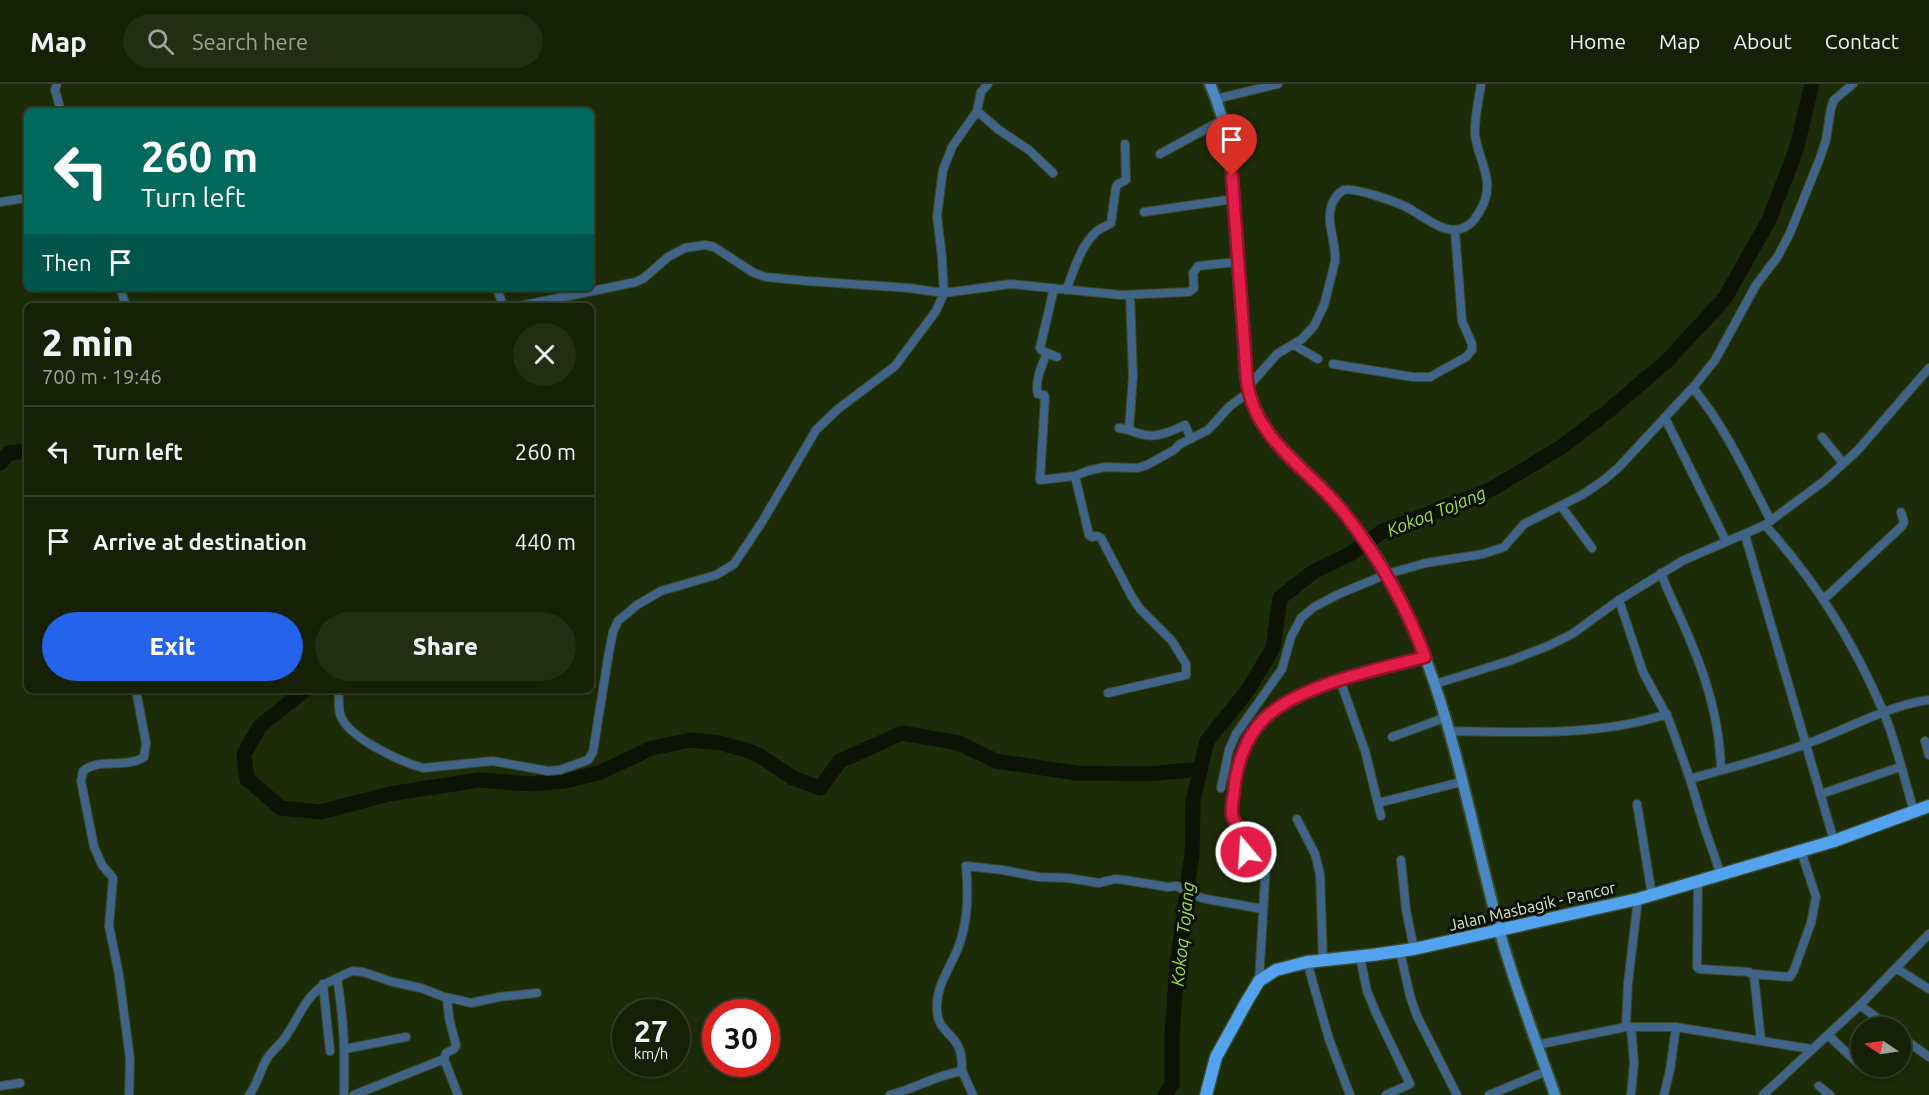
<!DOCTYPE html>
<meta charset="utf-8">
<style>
body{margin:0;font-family:Ubuntu,sans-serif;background:#222d14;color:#f1f3f6;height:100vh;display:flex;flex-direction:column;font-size:22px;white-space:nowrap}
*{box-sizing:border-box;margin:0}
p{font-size:20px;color:#9da39b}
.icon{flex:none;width:33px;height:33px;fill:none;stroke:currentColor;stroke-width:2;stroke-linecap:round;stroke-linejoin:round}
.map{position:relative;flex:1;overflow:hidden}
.side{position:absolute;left:24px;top:219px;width:570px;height:390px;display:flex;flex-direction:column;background:#152006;border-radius:9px;box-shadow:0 3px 9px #0003,0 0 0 2px #343e28}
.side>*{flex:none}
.hud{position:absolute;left:24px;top:24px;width:570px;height:183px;border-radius:9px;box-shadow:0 3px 9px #0003,0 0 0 2px #343e28;background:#00695c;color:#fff;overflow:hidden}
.needle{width:39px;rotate:283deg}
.tools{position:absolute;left:1851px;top:933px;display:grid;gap:12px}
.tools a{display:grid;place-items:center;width:60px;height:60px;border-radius:50%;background:#152006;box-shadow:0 3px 9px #0003,0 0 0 2px #343e28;font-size:30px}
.speed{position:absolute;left:612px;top:915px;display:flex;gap:12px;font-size:30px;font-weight:700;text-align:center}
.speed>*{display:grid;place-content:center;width:78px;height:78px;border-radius:50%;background:#152006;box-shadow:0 3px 9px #0003,0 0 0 2px #343e28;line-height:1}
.speed small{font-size:15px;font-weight:400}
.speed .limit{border:9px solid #d22;background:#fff;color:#111}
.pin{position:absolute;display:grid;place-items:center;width:51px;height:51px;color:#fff;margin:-62px -26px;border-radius:50% 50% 50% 0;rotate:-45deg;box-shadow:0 0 6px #0007}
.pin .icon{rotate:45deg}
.me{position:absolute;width:66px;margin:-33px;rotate:342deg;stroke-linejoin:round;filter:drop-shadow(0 0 4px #0008)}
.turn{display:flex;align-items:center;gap:21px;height:126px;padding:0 18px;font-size:27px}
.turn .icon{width:78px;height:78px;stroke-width:2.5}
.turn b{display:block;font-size:42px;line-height:51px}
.then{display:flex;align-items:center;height:57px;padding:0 18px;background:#0003;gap:12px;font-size:22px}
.round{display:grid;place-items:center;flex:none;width:63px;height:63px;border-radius:32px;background:#222d14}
.headline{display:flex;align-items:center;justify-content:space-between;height:102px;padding:0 18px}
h1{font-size:36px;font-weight:800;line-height:45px}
.action{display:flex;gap:12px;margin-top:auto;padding:12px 18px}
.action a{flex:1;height:69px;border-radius:36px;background:#2563eb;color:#fff;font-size:24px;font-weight:800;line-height:69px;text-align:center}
.action a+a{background:#222d14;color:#f1f3f6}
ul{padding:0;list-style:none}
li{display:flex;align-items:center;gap:18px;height:90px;padding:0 18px;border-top:2px solid #343e28}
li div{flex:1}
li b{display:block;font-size:22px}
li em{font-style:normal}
header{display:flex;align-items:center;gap:36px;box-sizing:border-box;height:84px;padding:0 30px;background:#152006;border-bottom:2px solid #343e28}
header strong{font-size:28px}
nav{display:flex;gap:33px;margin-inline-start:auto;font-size:21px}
.search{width:420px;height:54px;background:#222d14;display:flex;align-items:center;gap:15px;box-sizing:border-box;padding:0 21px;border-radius:33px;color:#9da39b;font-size:22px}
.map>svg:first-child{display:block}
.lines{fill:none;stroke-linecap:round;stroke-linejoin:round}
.river{stroke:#0c1305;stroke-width:15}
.street-casing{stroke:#3a4928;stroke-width:10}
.secondary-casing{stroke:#3a4928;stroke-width:14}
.primary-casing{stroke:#3a4928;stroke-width:15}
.street{stroke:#406488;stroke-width:8}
.secondary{stroke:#4b87c1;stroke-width:10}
.primary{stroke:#53a2ed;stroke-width:12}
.route-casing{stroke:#92132f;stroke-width:15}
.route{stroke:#e11d48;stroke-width:10}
.labels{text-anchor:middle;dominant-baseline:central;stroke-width:6;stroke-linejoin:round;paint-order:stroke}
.street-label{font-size:16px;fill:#dae5d1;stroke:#0a1104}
.water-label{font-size:18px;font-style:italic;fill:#a0df48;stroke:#0a1104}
</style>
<header>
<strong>Map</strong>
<div class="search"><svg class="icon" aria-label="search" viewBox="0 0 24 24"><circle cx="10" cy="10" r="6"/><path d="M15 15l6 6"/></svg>Search here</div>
<nav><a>Home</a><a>Map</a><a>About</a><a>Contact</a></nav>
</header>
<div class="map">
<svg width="1929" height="1011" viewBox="0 0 1929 1011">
<rect width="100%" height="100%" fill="#1c2b08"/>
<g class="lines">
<path class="river" d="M0 379 9 369 27 367
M305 606 260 642 244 670 247 695 281 724 320 728 389 710 479 696 531 700 565 697 599 689 652 664 691 656 720 659 746 666 760 672 793 694 820 704 840 677 902 649 959 659 996 677 1076 689 1150 690 1200 685
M1165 1011 1172 1000V953L1177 881 1192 769 1193 717 1207 657 1248 606 1273 564 1280 514 1313 488 1350 470 1383 447 1490 406 1560 364 1606 329 1668 276 1725 214 1770 134 1796 66 1812 0"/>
<g class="street-casing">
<path id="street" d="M57 0 55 6 61 27
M1216 15 1278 0
M977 27 999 46 1029 66 1053 89
M1160 70 1224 35
M0 118 27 114
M1144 128 1234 115
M120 204 126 222
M497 204 502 219 506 222
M1066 206C1074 187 1080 163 1095 149 1099 144 1106 143 1111 139L1116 103 1118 100 1126 96 1125 60
M520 222 636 198 644 194 668 173 685 164 705 161 714 163 754 189 766 193 807 197 909 204 944 209 1011 200 1121 211 1189 208 1194 204 1193 189 1198 182 1238 178
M1294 261 1318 275
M1047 269 1041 266 1040 264 1054 204
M1057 273 1047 269C1042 280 1034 299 1038 310L1044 311 1045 313 1040 396 1075 392 1089 451 1092 453 1097 452 1101 454 1132 513 1140 525 1172 557 1186 580V591L1108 609
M1333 280 1413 293H1430L1466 273 1472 266V260L1462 237 1455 147
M1248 303 1277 270 1302 255 1314 242 1324 221 1335 178C1337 159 1325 138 1332 120 1334 115 1339 108 1344 106 1355 103 1400 119 1410 125 1429 136 1454 159 1474 136 1478 130 1483 123 1485 116 1493 93 1477 72 1475 50 1474 34 1479 16 1481 0
M1693 304C1726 344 1747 391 1771 437
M1665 334 1726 457
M1119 344 1129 346 1133 292 1130 211
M1129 346C1151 356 1164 351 1185 341L1191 355
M1822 353 1843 379
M1075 392 1087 387 1105 383 1137 384 1147 381 1174 366 1180 360 1208 346 1230 322 1249 308
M1561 422 1592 464
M1765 441C1814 495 1854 559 1883 627 1896 657 1904 695 1914 727
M1745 451 1834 757
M1661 489C1670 514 1683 537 1692 561 1709 601 1720 643 1721 686
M1619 516 1643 588 1669 636 1690 695 1704 742 1721 791
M1823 516 1902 442 1904 438 1901 428
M1340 596 1365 667 1381 732
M1435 600 1509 577 1548 562 1572 550 1619 516 1682 477 1765 441 1824 397 1857 367 1929 284
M339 606C339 614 338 623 340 630 347 654 402 678 423 684L493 677 548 687 560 686 588 676 593 668 609 568 613 548 618 537 637 521 661 507 716 491 734 480 762 438 816 346 838 325 895 282 936 227 944 209 942 174 937 132 943 86 952 63 977 27 981 8 988 0
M1449 647C1520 648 1598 653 1667 630
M1392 653 1444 634
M1925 657 1929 671
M1690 695C1729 684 1769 674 1806 660 1844 647 1891 620 1929 616
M1221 704 1229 666 1236 650 1282 585 1291 553 1301 534 1314 523 1339 510 1387 490 1426 479 1483 470 1504 463 1524 440 1582 411 1604 396 1619 383 1695 301 1715 276 1756 201 1778 172 1790 149 1820 74 1826 56 1831 24 1834 16 1853 0
M1821 710 1900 683
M1378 719 1461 698
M1637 720 1652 811
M1297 735 1315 770 1320 790 1323 876
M1401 776 1406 826 1414 865
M1698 798 1697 883 1699 885 1749 888 1754 892 1761 957
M1400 867 1410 912 1417 932 1457 1011
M1360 873 1367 907 1376 929 1410 1000 1386 1011
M1307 878 1329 955 1350 1011
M1896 884 1929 905
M1753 890 1790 893 1794 886 1811 839 1816 813 1801 767
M1259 897 1266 779 1263 771 1245 767 1240 745 1233 735 1232 730C1234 705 1236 681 1248 659 1277 602 1369 587 1425 573
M323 900 330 967
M446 913 471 919 499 913 537 909
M1860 921 1890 944
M1626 943 1628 899 1638 815
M1828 951 1863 984
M1900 952 1929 973
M1536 961 1626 943H1676L1811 965
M345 965 406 953
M962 987C962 980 962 971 959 964 952 948 937 946 937 925 936 905 946 890 954 873 968 845 969 812 966 782L1003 786 1039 793 1068 794 1099 799 1115 795 1125 796 1168 803 1177 802 1192 811 1206 815 1263 825
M0 1002 20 999
M1819 1002 1830 1011
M129 1011 130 975 119 891 109 842 113 794 102 781 94 763 81 697 83 687C100 673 126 685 144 673L146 659 136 606
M249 1011C258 1000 260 985 268 973 273 966 281 960 286 952 303 927 306 907 337 894
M344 1011C345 969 344 935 337 894L352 887 363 888 393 898 421 904 447 914 449 934 456 961 454 965 446 969 444 975 458 1011
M354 1011 444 975
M890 1011C914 1005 937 991 962 987L973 1011
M1489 1011 1547 987
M1631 1011 1634 979 1631 943
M1664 1011 1670 986 1676 943
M1763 1011 1860 921 1929 850"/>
</g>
<g class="secondary-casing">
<path id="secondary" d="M1210 0C1233 53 1233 100 1236 156 1238 187 1241 218 1244 249 1245 269 1243 294 1251 314 1267 358 1295 375 1325 407 1354 438 1381 476 1400 515 1451 618 1469 734 1499 845 1514 901 1536 956 1555 1011"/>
</g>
<g class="primary-casing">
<path id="primary" d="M1206 1011 1216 973 1247 917 1259 897 1276 886 1307 878 1372 871 1414 865 1638 815 1834 757 1929 722"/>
</g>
<use href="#street" class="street"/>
<use href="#secondary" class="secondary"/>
<use href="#primary" class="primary"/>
</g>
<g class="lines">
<g class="route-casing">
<path id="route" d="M1232 92 1247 297C1254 357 1312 387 1345 430 1379 474 1406 521 1425 573 1379 585 1297 601 1263 636 1245 654 1236 683 1234 707 1233 715 1231 723 1232 731 1233 737 1238 741 1240 747 1243 754 1241 762 1246 768"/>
</g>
<use href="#route" class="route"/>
</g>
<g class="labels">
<g class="street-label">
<text transform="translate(1532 822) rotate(-13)">Jalan Masbagik - Pancor</text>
</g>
<g class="water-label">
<text transform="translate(1436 427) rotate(-22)">Kokoq Tojang</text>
<text transform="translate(1182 850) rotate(-84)">Kokoq Tojang</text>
</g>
</g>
</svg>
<div class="tools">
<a><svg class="needle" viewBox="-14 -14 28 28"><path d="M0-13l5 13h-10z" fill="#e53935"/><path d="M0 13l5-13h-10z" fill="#9da39b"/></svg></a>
</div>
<div class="speed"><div>27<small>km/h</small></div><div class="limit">30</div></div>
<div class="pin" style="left:1232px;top:92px;background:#d93025"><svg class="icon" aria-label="arrive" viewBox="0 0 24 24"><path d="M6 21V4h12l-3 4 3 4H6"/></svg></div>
<svg class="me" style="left:1246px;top:768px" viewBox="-20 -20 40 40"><circle r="17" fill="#e11d48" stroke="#fff" stroke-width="3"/><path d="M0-11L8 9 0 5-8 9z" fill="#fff"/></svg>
<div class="hud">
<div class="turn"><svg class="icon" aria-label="left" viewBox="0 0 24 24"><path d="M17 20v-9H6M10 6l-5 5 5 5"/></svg><div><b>260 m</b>Turn left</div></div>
<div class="then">Then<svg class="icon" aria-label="arrive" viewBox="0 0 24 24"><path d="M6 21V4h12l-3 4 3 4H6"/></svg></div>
</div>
<section class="side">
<div class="headline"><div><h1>2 min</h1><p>700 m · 19:46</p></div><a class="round"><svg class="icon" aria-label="close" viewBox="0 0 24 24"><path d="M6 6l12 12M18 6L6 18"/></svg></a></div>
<ul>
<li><svg class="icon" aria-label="left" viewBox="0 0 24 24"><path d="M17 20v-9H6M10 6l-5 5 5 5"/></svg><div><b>Turn left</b></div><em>260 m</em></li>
<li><svg class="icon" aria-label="arrive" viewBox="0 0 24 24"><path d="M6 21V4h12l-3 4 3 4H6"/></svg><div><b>Arrive at destination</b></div><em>440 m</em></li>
</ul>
<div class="action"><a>Exit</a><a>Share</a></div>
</section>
</div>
